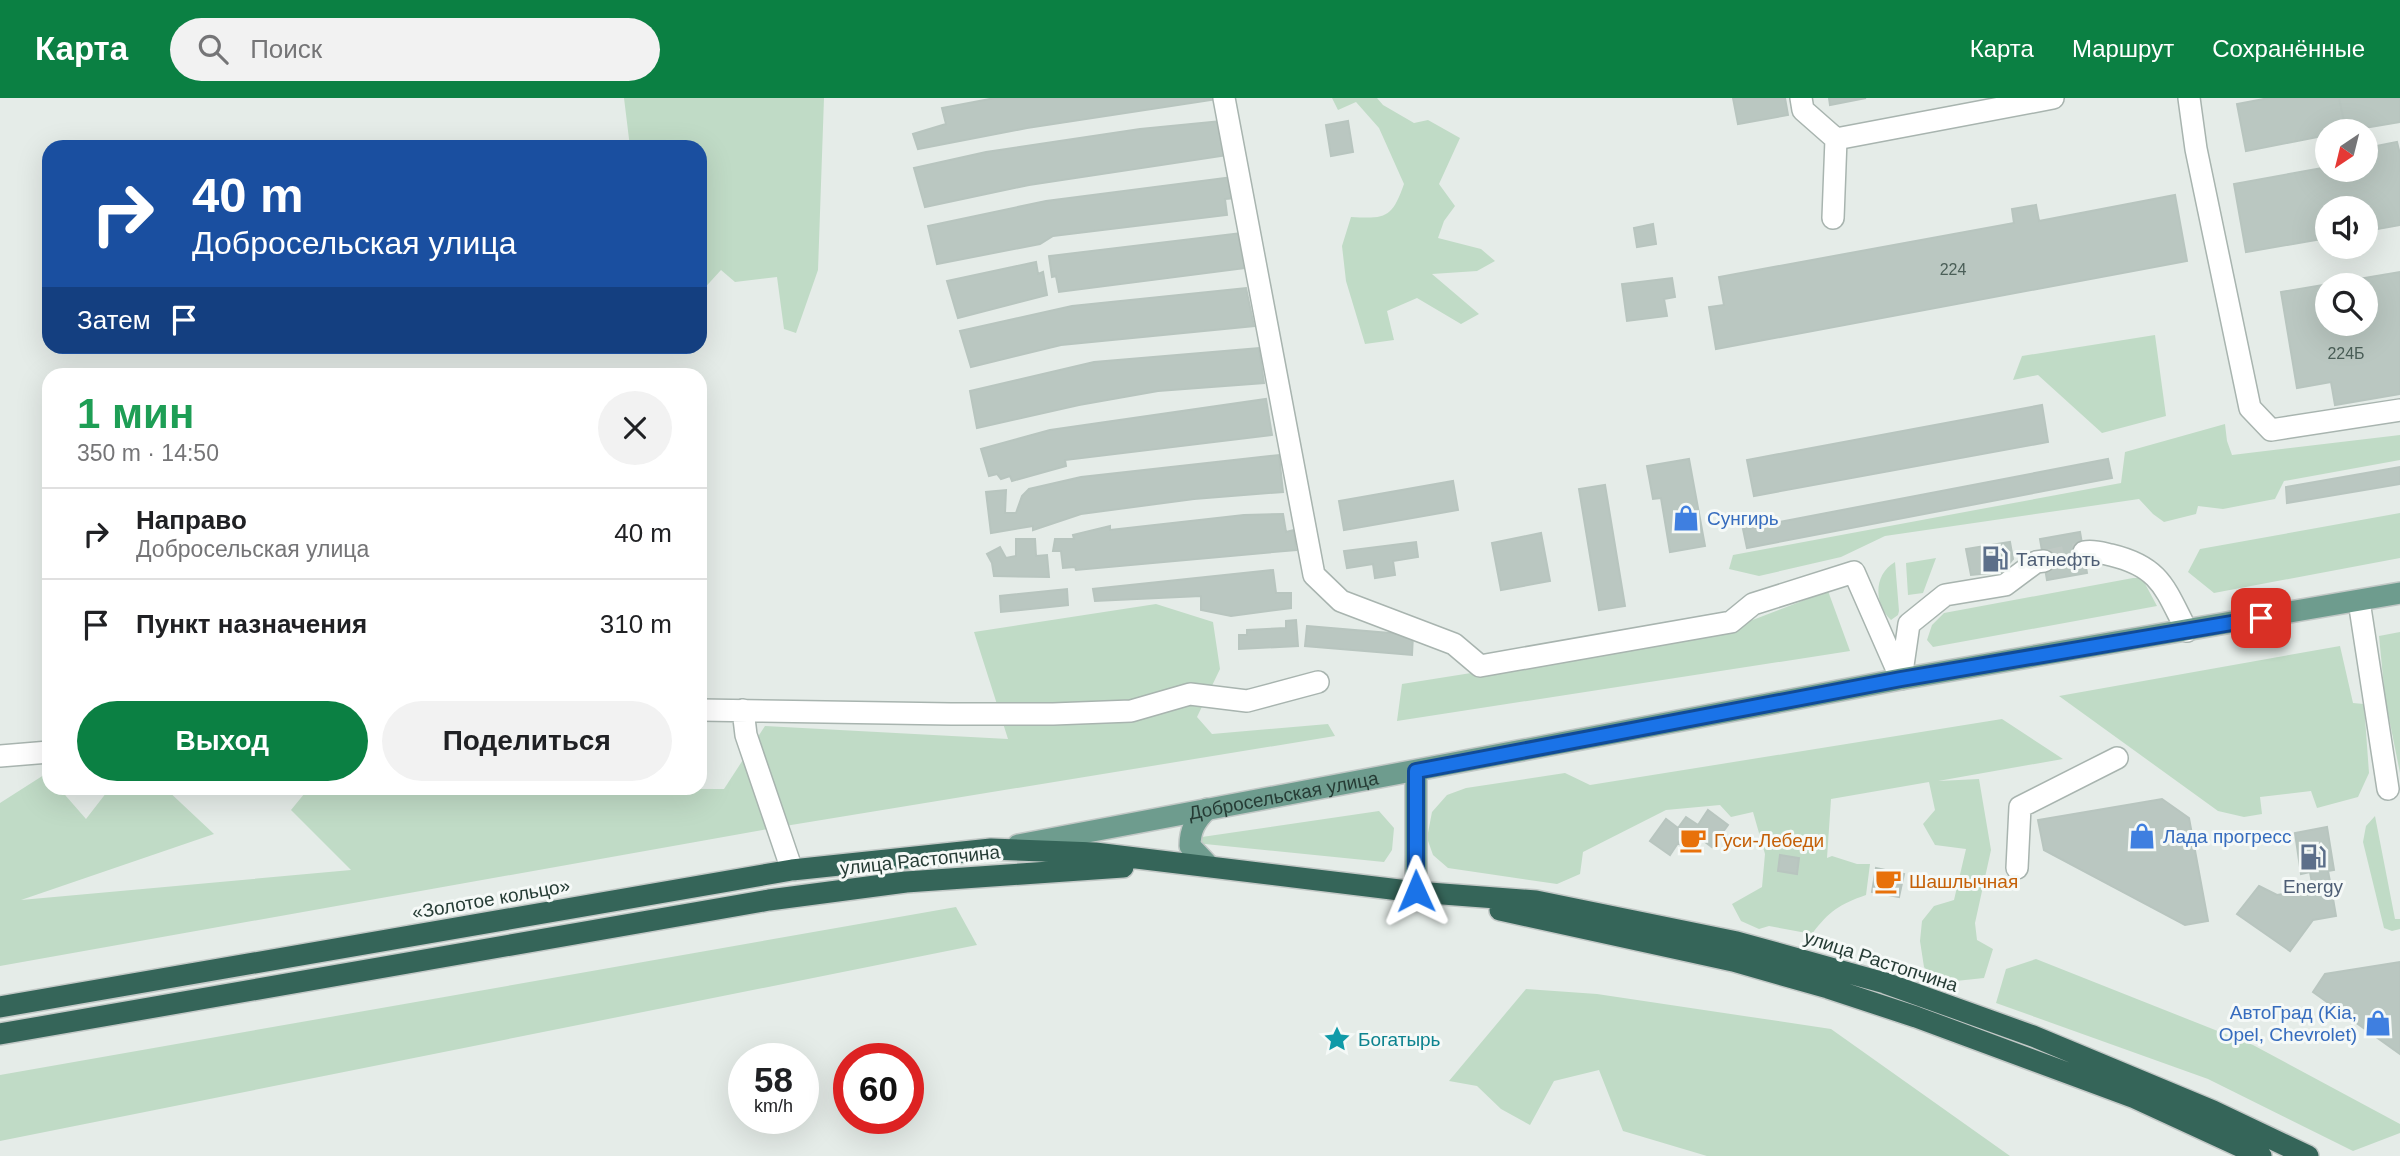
<!DOCTYPE html>
<html lang="ru">
<meta charset="utf-8">
<style>
body{margin:0;font-family:Arial,sans-serif;background:#f2f2f2;color:#202124;height:100vh;display:flex;flex-direction:column;font-size:26px;white-space:nowrap}
*{box-sizing:border-box;margin:0}
p{font-size:23px;color:#757577}
.icon{flex:none;width:38px;height:38px;fill:none;stroke:currentColor;stroke-width:2;stroke-linecap:round;stroke-linejoin:round}
.map{position:relative;flex:1;overflow:hidden}
.side{position:absolute;left:42px;top:270px;width:665px;height:427px;display:flex;flex-direction:column;background:#fff;border-radius:21px;box-shadow:0 7px 28px #0002}
.side>*{flex:none}
.guide{position:absolute;left:42px;top:42px;width:665px;height:214px;border-radius:21px;box-shadow:0 7px 28px #0002;background:#1a4fa0;color:#fff;overflow:hidden}
.needle{width:46px;rotate:215deg}
.fabs{position:absolute;left:2315px;top:21px;display:grid;gap:14px}
.fabs a{display:grid;place-items:center;width:63px;height:63px;border-radius:50%;background:#fff;box-shadow:0 7px 28px #0002;font-size:35px}
.speed{position:absolute;left:728px;top:945px;display:flex;gap:14px;font-size:35px;font-weight:700;text-align:center}
.speed>*{display:grid;place-content:center;width:91px;height:91px;border-radius:50%;background:#fff;box-shadow:0 7px 28px #0002;line-height:1}
.speed small{font-size:18px;font-weight:400}
.speed .limit{border:10px solid #d22;background:#fff;color:#111}
.pin{position:absolute;display:grid;place-items:center;width:60px;height:60px;color:#fff;margin:-30px;border-radius:14px;box-shadow:0 4px 10px #0006}
.me{position:absolute;width:77px;margin:-38px;rotate:359deg;stroke-linejoin:round;filter:drop-shadow(0 0 5px #0008)}
.turn{display:flex;align-items:center;gap:24px;height:147px;padding:0 35px;font-size:32px}
.turn .icon{width:91px;height:91px;stroke-width:2.5}
.turn b{display:block;font-size:49px;line-height:60px}
.then{display:flex;align-items:center;height:66px;padding:0 35px;background:#0003;gap:14px;font-size:26px}
.round{display:grid;place-items:center;flex:none;width:74px;height:74px;border-radius:37px;background:#f2f2f2}
.overview{display:flex;align-items:center;justify-content:space-between;height:119px;padding:0 35px}
h1{font-size:42px;font-weight:600;line-height:52px;color:#1e9e55}
.button{display:flex;gap:14px;margin-top:auto;padding:14px 35px}
.button a{flex:1;height:80px;border-radius:42px;background:#0b8043;color:#fff;font-size:28px;font-weight:600;line-height:80px;text-align:center}
.button a+a{background:#f2f2f2;color:#202124}
ul{padding:0;list-style:none}
li{display:flex;align-items:center;gap:21px;height:91px;padding:0 35px;border-top:2px solid #e0e0e0}
li div{flex:1}
li b{display:block;font-size:26px}
li em{font-style:normal}
header{display:flex;align-items:center;gap:42px;box-sizing:border-box;height:98px;padding:0 35px;background:#0b8043;color:#fff}
header strong{font-size:33px}
nav{display:flex;gap:38px;margin-inline-start:auto;font-size:24px}
.search{width:490px;height:63px;background:#f2f2f2;display:flex;align-items:center;gap:18px;box-sizing:border-box;padding:0 24px;border-radius:38px;color:#757577;font-size:26px}
.map>svg:first-child{display:block}
.green{fill:#c0dbc6}
.building{fill:#bac7c1;stroke:#b8c5bf;stroke-width:2;fill-rule:evenodd}
.lines{fill:none;stroke-linecap:round;stroke-linejoin:round}
.minor-tunnel{stroke:#bfc9c4;stroke-width:21;stroke-dasharray:21 10;stroke-linecap:butt}
.minor-casing{stroke:#a8b4af;stroke-width:24}
.major-casing{stroke:#c2c8c6;stroke-width:24}
.highway-casing{stroke:#c2c8c6;stroke-width:24}
.minor{stroke:#fff;stroke-width:21}
.major{stroke:#6e9c8e;stroke-width:21}
.highway{stroke:#356559;stroke-width:21}
.route-casing{stroke:#114b97;stroke-width:18}
.route{stroke:#1a73e8;stroke-width:12}
.labels{text-anchor:middle;dominant-baseline:central;stroke-width:6;stroke-linejoin:round;paint-order:stroke}
.number-label{font-size:16px;fill:#4b5f58}
.shop-label{font-size:19px;fill:#366cbe;stroke:#f5f9f7;text-anchor:start}
.service-label{font-size:19px;fill:#4e5e75;stroke:#f5f9f7;text-anchor:start}
.street-label{font-size:19px;fill:#263c35;stroke:#f5f9f7}
.food-label{font-size:19px;fill:#c56008;stroke:#f5f9f7;text-anchor:start}
.culture-label{font-size:19px;fill:#0d838f;stroke:#f5f9f7;text-anchor:start}
</style>
<header>
<strong>Карта</strong>
<div class="search"><svg class="icon" aria-label="search" viewBox="0 0 24 24"><circle cx="10" cy="10" r="6"/><path d="M15 15l6 6"/></svg>Поиск</div>
<nav><a>Карта</a><a>Маршрут</a><a>Сохранённые</a></nav>
</header>
<div class="map">
<svg width="2400" height="1058" viewBox="0 0 2400 1058">
<rect width="100%" height="100%" fill="#e5ece8"/>
<path class="green" d="M624 0H824L818 172 796 235 784 231 777 179 735 184 721 172 700 195V49H630Z
M1332 0H1377L1383 7 1414 25 1428 22 1460 40 1439 86 1455 108 1444 123 1438 140 1481 151 1495 163 1477 173 1432 176 1479 216 1461 226 1417 200 1387 213 1394 242 1365 246 1346 183 1342 148 1351 119C1386 121 1392 120 1404 86L1379 30 1356 4 1338 12Z
M2155 237 2166 318 2102 335 2038 277 2013 282 2022 258Z
M2225 326 2227 343 2232 357 2400 337V362L2284 383 2275 401 2223 411 2198 408 2196 416 2164 424 2153 416 2139 401 1885 438 1841 459 1759 478 1729 471 1733 457 2121 385 2125 354Z
M2400 415V460L2214 495 2188 474 2200 451Z
M1936 460 1923 495 1908 497 1906 465Z
M1895 464 1899 513 1898 517 1891 522C1874 506 1873 477 1895 464Z
M2133 480H2142L2157 508 1933 549 1927 542 1932 527 1944 515Z
M1828 493 1850 553 1397 623 1402 586 1716 536Z
M1156 506 1213 524 1220 571 1197 619 1212 636 1328 626 1335 638 785 728 0 868V705L47 675 49 690H59L86 721 110 690H165L214 736 21 802 351 772 291 712 309 690 724 691 765 628 1008 641 974 534Z
M2400 534V675L2385 600 2379 538Z
M2340 548 2353 605 2364 606 2369 675 2358 699 2317 710 2311 693 2260 699 2262 716 2244 719 2218 713 2059 598Z
M2002 621 2063 661 1938 683 1979 681 1991 752 1975 825 1977 842 1993 851 1984 880 1937 885 1924 869 1920 843 1922 823 1934 808 1954 802 1966 751 1935 747 1923 726 1935 712 1929 684 1831 701 1827 760 1832 758 1857 766H1870L1866 797C1840 806 1829 813 1812 836L1769 828 1759 831 1741 823 1732 806 1762 789 1765 756 1753 714 1731 719 1720 707 1666 712 1583 754 1580 776 1557 786 1448 770 1433 757 1427 740 1432 714 1447 697 1466 690 1565 675 1590 687Z
M1379 713 1394 730 1392 752 1384 764 1195 745V740Z
M2375 718 2395 821H2400V831L2392 833 2384 830 2363 744 2366 728Z
M956 809 977 847 0 1043V977Z
M2036 861 2253 947 2400 1026V1035L2353 1053 2208 981 1996 905 2006 871Z
M1526 891 1597 896 1831 931 2010 1058H1707L1623 1033 1599 972 1554 983 1530 1027 1501 1011 1477 988 1449 983Z"/>
<path class="building" d="M995 0H1218V1L1027 30 918 51 913 36 946 26 942 10Z
M1733 0H1785L1788 17 1738 26Z
M1829 0H1866L1830 7Z
M2269 0H2339L2346 33H2328V37L2246 53 2237 6Z
M2339 0H2400V24L2346 33Z
M1221 23 1228 57 1029 87 925 109 914 70 986 54 1140 31Z
M1348 23 1353 54 1331 58 1326 27Z
M2397 44 2400 56V127L2366 133V110H2328V140L2246 154 2234 86 2328 69V72H2366V50Z
M1232 79 1235 100 1225 101 1227 117 1053 138 1040 146 937 166 928 128 1046 103Z
M2175 97 2187 163 1716 251 1709 209 1724 207 1719 179 2014 125 2012 111 2036 107 2039 123Z
M1653 126 1656 146 1637 149 1634 130Z
M1241 135 1246 170 1059 194 1056 178 1052 179 1049 158Z
M1036 164 1038 176 1043 174 1047 197 958 220 947 183Z
M2400 174V296L2335 307 2331 284 2297 290 2281 194ZM2328 187H2366V226H2328Z
M1672 180 1675 199 1664 201 1667 218 1627 223 1622 186Z
M1246 190 1254 228 1061 247 971 269 960 233 1072 208Z
M1259 250 1264 285 1158 293 1079 307 977 330 970 293 1094 264Z
M1266 301 1272 337 1065 362 1066 368 1012 383 1010 378 1001 381 997 376 989 378 981 351 1050 332Z
M2042 307 2048 344 1754 398 1747 362Z
M1279 357 1283 394 1194 401 1081 416 1033 432V428L991 435 986 394 1006 392 1005 415H1016L1022 398 1029 391 1081 379Z
M1689 361 1705 448 1670 454 1661 400 1653 401 1647 368Z
M2108 361 2112 380 1747 450 1743 431Z
M2400 369V386L2287 405 2286 389Z
M1453 383 1458 412 1344 432 1339 403Z
M1605 387 1625 508 1599 512 1579 391Z
M1283 416 1286 434 1294 432 1296 452 1076 472 1075 469 1063 470 1061 453H1053L1055 441H1074L1073 437 1110 428V432L1244 417Z
M2080 434 2087 475 2047 482 2040 441Z
M1541 435 1550 483 1501 492 1492 445Z
M1016 441H1035L1036 458 1047 457 1049 479 994 478 992 465 987 456 1000 449 1006 460 1016 458Z
M1416 444 1418 459 1393 463 1395 477 1375 480 1373 466 1347 470 1344 453Z
M2010 444 2013 461 2002 474 1971 477 1966 451Z
M1273 472 1276 495H1291V510L1231 518 1201 512V498L1095 503 1093 491Z
M1067 491 1068 507 1001 514 1000 498Z
M1296 522 1298 548 1239 551V537H1247V532L1286 530V523Z
M1307 528 1413 537 1412 557 1305 548Z
M2162 701 2189 720 2208 823 2185 827 2044 752 2038 722Z
M1708 712 1728 727 1712 749 1701 741 1692 754 1678 745 1670 757 1650 743 1666 721 1678 730 1686 719 1698 727Z
M2327 729 2334 772 2328 773 2331 789 2313 791 2310 774 2301 776 2295 735Z
M1780 757 1799 760 1797 776 1778 773Z
M1876 770 1904 776 1899 799 1872 794Z
M2259 788 2277 797 2331 789 2336 818 2313 822 2290 853 2237 816Z
M2400 864V956L2313 894 2325 876Z"/>
<g class="lines">
<path class="minor-tunnel" d="M2044 463 2084 454"/>
<g class="minor-casing">
<path id="minor" d="M1224 0 1314 477 1341 503 1454 546 1480 568 1731 524 1753 506 1854 474 1901 581
M1801 0 1803 12 1836 41
M2189 0 2196 51 2250 310 2271 332 2400 312
M1833 120 1836 41 2053 0
M2084 454C2094 452 2102 455 2111 457 2161 469 2165 491 2187 533
M2359 503 2388 691
M1901 581 1909 526 1945 497 2005 487 2036 464 2044 463
M700 612 951 616H1053L1131 613 1190 596 1247 603 1318 584
M743 612 746 637 792 772
M0 658 49 654
M2017 770 2020 709 2117 660"/>
</g>
<g class="major-casing">
<g id="major">
<path d="M1416 673V794"/>
<path d="M1207 711C1195 723 1190 732 1190 748L1209 768"/>
<path id="s1" d="M1018 747 1901 581 2400 495"/>
</g>
</g>
<g class="highway-casing">
<path id="highway" d="M1500 812 1733 863 1828 890 1916 919 2135 1000 2261 1058
M0 909 792 772 991 751 1095 755 1416 794 1536 803 1737 844 1885 885 2033 938 2213 1013 2308 1058
M0 936 769 802 906 784 1123 769"/>
</g>
<use href="#minor" class="minor"/>
<use href="#major" class="major"/>
<use href="#highway" class="highway"/>
</g>
<g class="lines">
<g class="route-casing">
<path id="route" d="M1416 793V673L1901 581 2261 520"/>
</g>
<use href="#route" class="route"/>
</g>
<defs>
<g id="shop-bare" transform="scale(2.1)"><path d="M-5-2.5h2.3a2.7 3.5 0 0 1 5.4 0H5L5.5 6h-11ZM-1.5-2.5h3a1.5 2.3 0 0 0-3 0Z" fill="#3f7fe0" stroke="#f5f9f7" stroke-width="2.5" paint-order="stroke"/></g>
<g id="fuel-bare" transform="scale(2.1)"><path d="M-5.5-6h7V0h2V4h1.3V-2.5L3-4.5l.8-.8L6-3V5H2.5V1h-1V6h-7ZM-4.2-4.7v3.2H.2V-4.7Z" fill="#5c6f8a" stroke="#f5f9f7" stroke-width="2.5" paint-order="stroke"/></g>
<g id="cafe-bare" transform="scale(2.1)"><path d="M-5.5-4.5H6V0H3Q3 3.5 0 3.5H-2.5Q-5.5 3.5-5.5 0ZM3-3.2v2h1.7v-2ZM-6 4.5H4V6H-6Z" fill="#e8710a" stroke="#f5f9f7" stroke-width="2.5" paint-order="stroke"/></g>
<g id="sight-bare" transform="scale(2.1)"><path d="M0-6L1.8-2.2L6-1.7L2.9 1.2L3.7 5.4L0 3.3L-3.7 5.4L-2.9 1.2L-6-1.7L-1.8-2.2Z" fill="#0f9aa8" stroke="#f5f9f7" stroke-width="2.5" paint-order="stroke"/></g>
</defs>
<g fill-rule="evenodd">
<use href="#shop-bare" x="1686" y="420"/>
<use href="#fuel-bare" x="1995" y="461"/>
<use href="#shop-bare" x="2142" y="738"/>
<use href="#cafe-bare" x="1693" y="742"/>
<use href="#fuel-bare" x="2313" y="759"/>
<use href="#cafe-bare" x="1888" y="783"/>
<use href="#shop-bare" x="2378" y="925"/>
<use href="#sight-bare" x="1337" y="941"/>
</g>
<g class="labels">
<g class="number-label">
<text x="1953" y="171">224</text>
<text x="2346" y="255">224Б</text>
</g>
<g class="shop-label">
<text x="1707" y="420">Сунгирь</text>
<text x="2163" y="738">Лада прогресс</text>
<text x="2357" y="914" text-anchor="end">АвтоГрад (Kia,<tspan x="2357" dy="22">Opel, Chevrolet)</tspan></text>
</g>
<g class="service-label">
<text x="2016" y="461">Татнефть</text>
<text x="2313" y="788" text-anchor="middle">Energy</text>
</g>
<g class="street-label">
<text stroke="none"><textPath href="#s1" startOffset="270">Добросельская улица</textPath></text>
<text transform="translate(920 762) rotate(-6)">улица Растопчина</text>
<text transform="translate(491 801) rotate(-10)">«Золотое кольцо»</text>
<text transform="translate(1881 863) rotate(18)">улица Растопчина</text>
</g>
<g class="food-label">
<text x="1714" y="742">Гуси-Лебеди</text>
<text x="1909" y="783">Шашлычная</text>
</g>
<g class="culture-label">
<text x="1358" y="941">Богатырь</text>
</g>
</g>
</svg>
<div class="fabs">
<a><svg class="needle" viewBox="-14 -14 28 28"><path d="M0-13l5 13h-10z" fill="#e53935"/><path d="M0 13l5-13h-10z" fill="#757577"/></svg></a>
<a><svg class="icon" aria-label="sound" viewBox="0 0 24 24"><path d="M4 9h4l5-4v14l-5-4H4zM17 9q2 3 0 6"/></svg></a>
<a><svg class="icon" aria-label="search" viewBox="0 0 24 24"><circle cx="10" cy="10" r="6"/><path d="M15 15l6 6"/></svg></a>
</div>
<div class="speed"><div>58<small>km/h</small></div><div class="limit">60</div></div>
<div class="pin" style="left:2261px;top:520px;background:#d93025"><svg class="icon" aria-label="arrive" viewBox="0 0 24 24"><path d="M6 21V4h12l-3 4 3 4H6"/></svg></div>
<svg class="me" style="left:1416px;top:793px" viewBox="-20 -20 40 40"><path d="M0-17L14 15 0 8-14 15z" fill="#1a73e8" stroke="#fff" stroke-width="4"/></svg>
<div class="guide">
<div class="turn"><svg class="icon" aria-label="right" viewBox="0 0 24 24"><path d="M7 20v-9h11M14 6l5 5-5 5"/></svg><div><b>40 m</b>Добросельская улица</div></div>
<div class="then">Затем<svg class="icon" aria-label="arrive" viewBox="0 0 24 24"><path d="M6 21V4h12l-3 4 3 4H6"/></svg></div>
</div>
<section class="side">
<div class="overview"><div><h1>1 мин</h1><p>350 m · 14:50</p></div><a class="round"><svg class="icon" aria-label="close" viewBox="0 0 24 24"><path d="M6 6l12 12M18 6L6 18"/></svg></a></div>
<ul>
<li><svg class="icon" aria-label="right" viewBox="0 0 24 24"><path d="M7 20v-9h11M14 6l5 5-5 5"/></svg><div><b>Направо</b><p>Добросельская улица</p></div><em>40 m</em></li>
<li><svg class="icon" aria-label="arrive" viewBox="0 0 24 24"><path d="M6 21V4h12l-3 4 3 4H6"/></svg><div><b>Пункт назначения</b></div><em>310 m</em></li>
</ul>
<div class="button"><a>Выход</a><a>Поделиться</a></div>
</section>
</div>
